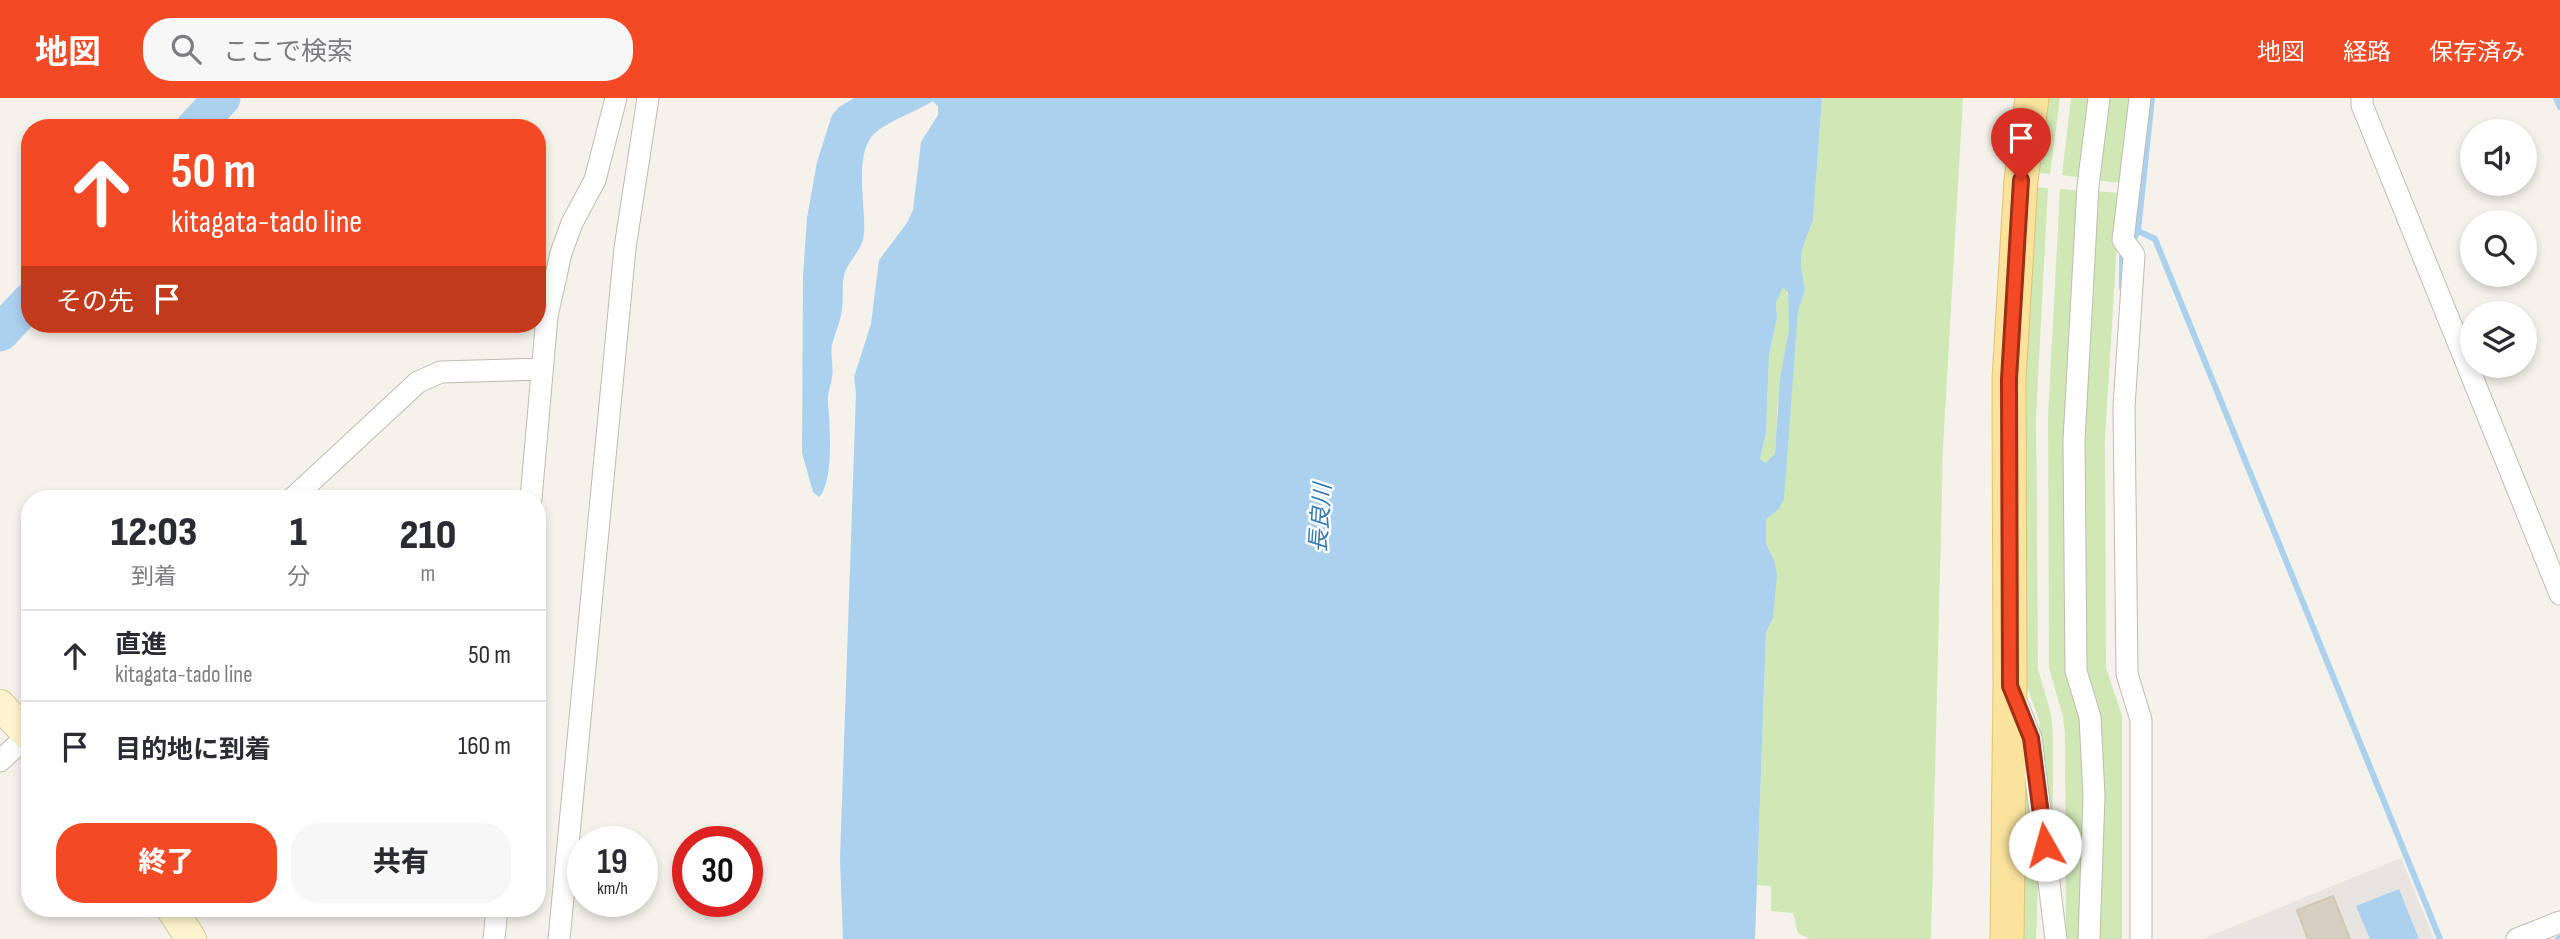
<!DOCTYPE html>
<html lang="ja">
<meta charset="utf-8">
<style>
body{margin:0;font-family:"Sofia Sans Condensed","Noto Sans JP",sans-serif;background:#f7f7f7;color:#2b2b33;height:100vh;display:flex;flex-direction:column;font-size:26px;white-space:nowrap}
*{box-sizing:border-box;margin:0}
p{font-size:23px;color:#7c7c81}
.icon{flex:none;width:38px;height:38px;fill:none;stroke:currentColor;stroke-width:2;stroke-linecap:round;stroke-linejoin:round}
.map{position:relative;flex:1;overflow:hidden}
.drawer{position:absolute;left:21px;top:392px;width:525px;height:427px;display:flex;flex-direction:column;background:#fff;border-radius:28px;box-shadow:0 4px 10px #0003}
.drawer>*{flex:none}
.banner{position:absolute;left:21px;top:21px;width:525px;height:214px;border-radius:28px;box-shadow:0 4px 10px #0003;background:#f34924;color:#fff;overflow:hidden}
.controls{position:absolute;left:2460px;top:21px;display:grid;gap:14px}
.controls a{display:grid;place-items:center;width:77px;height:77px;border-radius:50%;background:#fff;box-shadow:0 4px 10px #0003;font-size:35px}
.speed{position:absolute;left:567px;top:728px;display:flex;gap:14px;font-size:35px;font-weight:700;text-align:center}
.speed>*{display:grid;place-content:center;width:91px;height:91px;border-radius:50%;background:#fff;box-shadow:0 4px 10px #0003;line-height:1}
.speed small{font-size:18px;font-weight:400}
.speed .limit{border:10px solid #d22;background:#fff;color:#111}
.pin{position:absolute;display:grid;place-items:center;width:60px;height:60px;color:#fff;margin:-72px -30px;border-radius:50% 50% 50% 0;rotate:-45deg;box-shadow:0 0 7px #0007}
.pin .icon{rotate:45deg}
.me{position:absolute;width:77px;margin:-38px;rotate:353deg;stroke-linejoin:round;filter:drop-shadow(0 0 5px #0008)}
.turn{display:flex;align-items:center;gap:24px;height:147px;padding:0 35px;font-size:32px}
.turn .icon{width:91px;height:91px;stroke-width:2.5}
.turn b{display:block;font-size:49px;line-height:60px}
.then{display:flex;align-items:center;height:66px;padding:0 35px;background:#0003;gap:14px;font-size:26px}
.eta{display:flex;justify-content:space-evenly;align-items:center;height:119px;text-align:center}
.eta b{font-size:42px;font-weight:800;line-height:49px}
.action{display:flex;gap:14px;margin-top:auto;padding:14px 35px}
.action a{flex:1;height:80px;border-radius:28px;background:#f34924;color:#fff;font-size:28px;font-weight:800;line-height:80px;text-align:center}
.action a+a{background:#f7f7f7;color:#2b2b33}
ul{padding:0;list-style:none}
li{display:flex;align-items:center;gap:21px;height:91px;padding:0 35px;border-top:2px solid #e1e1e2}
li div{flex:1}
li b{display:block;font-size:26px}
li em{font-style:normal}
header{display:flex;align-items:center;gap:42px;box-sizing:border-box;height:98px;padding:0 35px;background:#f34924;color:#fff}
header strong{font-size:33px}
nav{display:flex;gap:38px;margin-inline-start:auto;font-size:24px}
.search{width:490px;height:63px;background:#f7f7f7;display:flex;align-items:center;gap:18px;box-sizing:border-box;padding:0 24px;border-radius:28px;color:#7c7c81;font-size:26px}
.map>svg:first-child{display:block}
.industrial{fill:#e8e4e0}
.green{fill:#d0e8b6}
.water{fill:#abd1ef;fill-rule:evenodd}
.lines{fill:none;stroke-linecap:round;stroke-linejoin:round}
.stream{stroke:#abd1ef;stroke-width:6}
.river{stroke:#abd1ef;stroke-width:37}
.building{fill:#d7cfc1;stroke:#d1c7b4;stroke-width:2}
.minor-casing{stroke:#c1bbae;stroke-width:23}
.secondary-casing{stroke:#d3c79c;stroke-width:32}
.primary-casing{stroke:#e1c16e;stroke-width:35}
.minor{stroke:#fff;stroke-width:21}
.secondary{stroke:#fdf3ce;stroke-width:30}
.primary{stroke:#fbe39e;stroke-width:33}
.route-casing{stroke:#9e2f17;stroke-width:18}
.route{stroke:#f34924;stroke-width:12}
.labels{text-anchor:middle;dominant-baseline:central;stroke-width:5;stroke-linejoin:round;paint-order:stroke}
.water-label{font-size:23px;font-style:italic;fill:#347ab3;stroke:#fff}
</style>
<header>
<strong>地図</strong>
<div class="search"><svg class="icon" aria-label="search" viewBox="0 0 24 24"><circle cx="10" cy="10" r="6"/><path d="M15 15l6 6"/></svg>ここで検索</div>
<nav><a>地図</a><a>経路</a><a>保存済み</a></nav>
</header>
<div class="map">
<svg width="2560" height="841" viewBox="0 0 2560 841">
<rect width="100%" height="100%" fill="#f5f2eb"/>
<path class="industrial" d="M2401 760 2434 841H2203Z"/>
<path class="green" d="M1822 0H1963L1943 350 1931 841H1810L1798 835 1793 815 1771 813V788L1757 787 1766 535 1773 520 1774 462 1766 445V421L1778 412 1785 375 1798 214 1805 192 1801 168 1802 151 1813 122Z
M2044 0H2060L2050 76 2035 74Z
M2071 0H2093L2082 80 2062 77Z
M2106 0H2130L2121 85 2095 82Z
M2034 89 2048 90 2036 319 2038 571 2051 616 2053 638V731H2050L2039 622 2023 578 2022 323Z
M2060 91 2082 93 2086 626 2084 841H2066L2065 637 2063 619 2049 570 2048 318Z
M2094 93 2120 95 2105 341 2106 570 2122 618V841H2096L2081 568V341Z
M1783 188C1802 214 1778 282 1777 314 1776 327 1778 340 1775 352 1774 359 1771 361 1766 365L1760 361 1766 335 1769 257 1777 220 1776 205Z
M2023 640 2039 755 2036 841H2021Z"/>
<path class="water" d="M854 0H1822L1813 122 1802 151 1801 168 1805 192 1798 214 1784 401 1778 412 1766 421V445L1774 462 1777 476 1773 520 1766 535 1755 841H843L840 761 856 295 854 279 871 226 879 162 907 125 913 112 921 44 938 17V9L933 3C916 14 879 26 870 41 855 64 866 110 864 136 862 153 851 159 845 174 841 187 844 197 842 211 841 223 835 234 832 247 830 257 834 268 832 279 831 288 827 296 828 305 830 325 834 385 819 399L813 394 802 355 803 178 807 120 817 64 832 17 839 9ZM1783 189 1788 195 1789 232 1780 280 1775 355 1766 365 1760 361 1766 335 1769 257 1777 220 1776 205Z
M2399 791 2419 841H2370L2356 808Z"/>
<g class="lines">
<path class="stream" d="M2556 0 2560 9
M2138 133 2155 141 2440 841
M2134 140 2138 133 2152 0
M2122 190V158L2124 154
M2558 841 2560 840"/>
<path class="river" d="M194 30 222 0
M0 235 30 203"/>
</g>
<path class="building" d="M2333 798 2350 841H2308L2297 812Z"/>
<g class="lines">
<g class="minor-casing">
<path id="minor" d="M2140 0 2123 142 2134 157 2124 309 2127 576 2141 622V841
M2362 0V7L2560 496
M292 401 418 284 441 274 542 271
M531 401 547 218 561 155 572 125 595 82 616 0
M2016 603 2031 640 2056 841
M0 663 30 635
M494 841 497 810
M559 841 625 150 648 0
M2089 841 2094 698 2090 619 2076 573 2074 342 2088 88 2099 0
M2517 841 2560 824"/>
</g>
<g class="secondary-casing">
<path id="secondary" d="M0 607 30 639
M171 810 191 841"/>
</g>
<g class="primary-casing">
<path id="primary" d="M2007 841 2010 588 2009 281 2021 82 2032 0"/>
</g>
<use href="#minor" class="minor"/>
<use href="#secondary" class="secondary"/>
<use href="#primary" class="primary"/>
</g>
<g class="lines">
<g class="route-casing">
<path id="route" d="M2021 82 2009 281 2010 588 2031 640 2045 747"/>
</g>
<use href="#route" class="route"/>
</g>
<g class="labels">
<g class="water-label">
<text transform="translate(1321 420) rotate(-86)">長良川</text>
</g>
</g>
</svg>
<div class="controls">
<a><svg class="icon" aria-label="sound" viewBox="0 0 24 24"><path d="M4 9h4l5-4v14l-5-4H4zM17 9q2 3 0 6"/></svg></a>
<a><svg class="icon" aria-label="search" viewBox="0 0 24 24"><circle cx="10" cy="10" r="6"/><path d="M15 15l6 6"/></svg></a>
<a><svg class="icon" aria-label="layers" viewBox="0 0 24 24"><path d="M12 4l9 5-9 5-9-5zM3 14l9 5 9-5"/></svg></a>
</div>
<div class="speed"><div>19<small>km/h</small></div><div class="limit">30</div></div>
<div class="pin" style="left:2021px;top:82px;background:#d93025"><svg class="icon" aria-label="arrive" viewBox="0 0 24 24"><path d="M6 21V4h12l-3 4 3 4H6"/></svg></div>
<svg class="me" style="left:2045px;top:747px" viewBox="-20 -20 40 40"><circle r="19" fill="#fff"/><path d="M0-13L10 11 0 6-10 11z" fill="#f34924"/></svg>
<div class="banner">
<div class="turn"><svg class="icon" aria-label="ahead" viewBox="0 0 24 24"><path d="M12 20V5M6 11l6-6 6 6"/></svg><div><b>50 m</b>kitagata-tado line</div></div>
<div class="then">その先<svg class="icon" aria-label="arrive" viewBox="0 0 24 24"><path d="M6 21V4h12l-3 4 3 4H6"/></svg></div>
</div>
<section class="drawer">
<div class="eta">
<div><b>12:03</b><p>到着</p></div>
<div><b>1</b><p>分</p></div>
<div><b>210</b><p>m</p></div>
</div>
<ul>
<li><svg class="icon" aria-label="ahead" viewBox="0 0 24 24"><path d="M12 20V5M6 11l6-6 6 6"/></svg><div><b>直進</b><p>kitagata-tado line</p></div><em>50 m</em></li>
<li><svg class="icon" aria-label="arrive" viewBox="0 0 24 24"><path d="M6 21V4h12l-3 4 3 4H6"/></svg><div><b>目的地に到着</b></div><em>160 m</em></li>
</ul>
<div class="action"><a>終了</a><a>共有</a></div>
</section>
</div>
